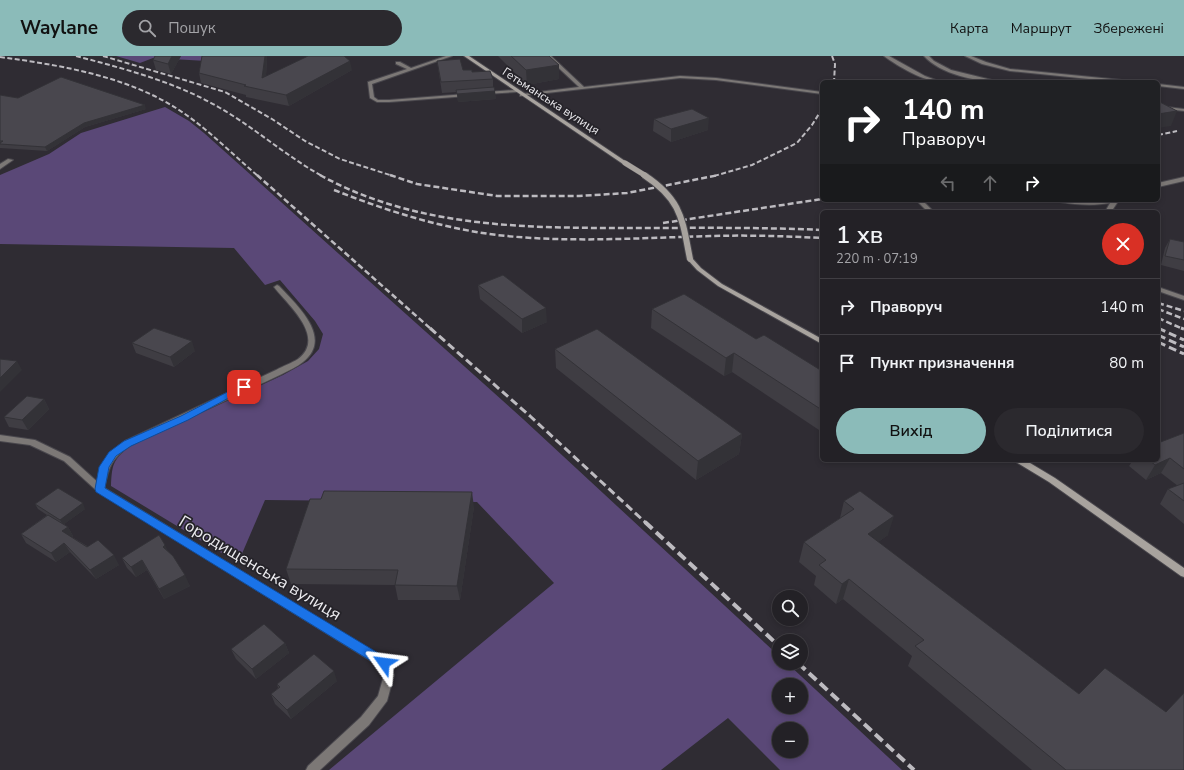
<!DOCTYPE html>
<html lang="uk">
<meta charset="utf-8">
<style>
body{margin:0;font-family:"Nunito Sans",sans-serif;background:#2b292e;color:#f1f3f6;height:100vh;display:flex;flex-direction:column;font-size:15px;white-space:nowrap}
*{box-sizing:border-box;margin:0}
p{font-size:13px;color:#a3a3a7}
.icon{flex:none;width:22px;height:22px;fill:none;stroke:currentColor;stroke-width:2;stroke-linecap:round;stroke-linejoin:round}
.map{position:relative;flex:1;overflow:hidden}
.panel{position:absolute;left:820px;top:154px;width:340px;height:252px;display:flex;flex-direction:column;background:#232126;border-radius:6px;box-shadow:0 2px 6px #0003,0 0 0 1px #403e43}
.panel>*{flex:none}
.banner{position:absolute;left:820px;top:24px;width:340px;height:122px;border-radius:6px;box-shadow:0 2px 6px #0003,0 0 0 1px #403e43;background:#202124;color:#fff;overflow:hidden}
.tools{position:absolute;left:772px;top:534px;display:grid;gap:8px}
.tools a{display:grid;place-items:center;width:36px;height:36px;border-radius:50%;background:#232126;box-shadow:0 2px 6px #0003,0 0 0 1px #403e43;font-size:20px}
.pin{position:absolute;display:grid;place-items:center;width:34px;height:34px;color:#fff;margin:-17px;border-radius:8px;box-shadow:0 2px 6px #0006}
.me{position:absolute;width:44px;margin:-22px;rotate:301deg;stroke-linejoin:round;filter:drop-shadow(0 0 3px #0008)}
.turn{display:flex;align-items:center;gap:14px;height:84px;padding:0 16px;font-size:18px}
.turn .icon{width:52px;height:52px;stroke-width:2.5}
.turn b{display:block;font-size:28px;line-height:34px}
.lanes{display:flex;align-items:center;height:38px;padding:0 16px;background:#0003;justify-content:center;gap:20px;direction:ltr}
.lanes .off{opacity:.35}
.round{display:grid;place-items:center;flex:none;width:42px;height:42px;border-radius:21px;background:#2b292e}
.headline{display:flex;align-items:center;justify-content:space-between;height:68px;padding:0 16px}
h1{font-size:24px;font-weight:600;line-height:30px}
.primary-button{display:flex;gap:8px;margin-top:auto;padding:8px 16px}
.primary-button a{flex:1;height:46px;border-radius:24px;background:#8bbbb9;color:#111;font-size:16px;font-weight:600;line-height:46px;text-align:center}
.primary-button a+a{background:#2b292e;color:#f1f3f6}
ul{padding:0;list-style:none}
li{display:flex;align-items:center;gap:12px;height:56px;padding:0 16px;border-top:1px solid #403e43}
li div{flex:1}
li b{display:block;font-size:15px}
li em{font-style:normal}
header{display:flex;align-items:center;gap:24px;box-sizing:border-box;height:56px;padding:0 20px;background:#8bbbb9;color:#111}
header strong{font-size:19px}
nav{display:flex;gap:22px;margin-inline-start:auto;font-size:14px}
.search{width:280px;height:36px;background:#2b292e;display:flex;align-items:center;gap:10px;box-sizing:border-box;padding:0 14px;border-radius:22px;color:#a3a3a7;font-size:15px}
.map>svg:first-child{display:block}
.green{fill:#5a4877;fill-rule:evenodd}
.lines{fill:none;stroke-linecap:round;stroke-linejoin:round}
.lane-casing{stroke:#49474d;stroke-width:2}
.street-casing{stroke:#49474d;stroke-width:2}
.secondary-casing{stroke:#49474d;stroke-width:2}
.lane{fill:#7c7876;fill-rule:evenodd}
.street{fill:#7c7876;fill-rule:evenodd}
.secondary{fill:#a8a39e;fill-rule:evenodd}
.rail-far3{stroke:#bdbbc0;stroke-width:2;stroke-dasharray:5 2.5;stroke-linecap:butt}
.rail-far2{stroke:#bdbbc0;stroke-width:2.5;stroke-dasharray:6 3;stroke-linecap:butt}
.rail-far1{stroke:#bdbbc0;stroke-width:3;stroke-dasharray:8 4;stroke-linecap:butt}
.rail{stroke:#bdbbc0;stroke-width:4;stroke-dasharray:10 5;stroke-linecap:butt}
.secondary-bridge-far1-casing{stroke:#49474d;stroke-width:6;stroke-linecap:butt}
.secondary-bridge-casing{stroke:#49474d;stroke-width:8;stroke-linecap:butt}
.secondary-bridge-far1{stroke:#a8a39e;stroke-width:5}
.secondary-bridge{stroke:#a8a39e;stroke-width:6}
.wall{fill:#3f3d43}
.shaded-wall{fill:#333237}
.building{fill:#49474e;stroke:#333237}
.route{fill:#1a73e8;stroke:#114b97}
.labels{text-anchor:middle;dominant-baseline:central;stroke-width:3.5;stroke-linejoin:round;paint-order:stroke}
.far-street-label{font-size:12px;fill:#ebeaee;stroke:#252329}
.near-street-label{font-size:17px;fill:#ebeaee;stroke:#252329}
</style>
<header>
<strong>Waylane</strong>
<div class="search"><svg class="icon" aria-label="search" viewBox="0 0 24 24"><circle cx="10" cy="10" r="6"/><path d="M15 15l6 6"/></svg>Пошук</div>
<nav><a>Карта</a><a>Маршрут</a><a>Збережені</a></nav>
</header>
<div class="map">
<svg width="1184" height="714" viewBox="0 0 1184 714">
<rect width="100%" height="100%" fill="#2f2c33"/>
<path class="green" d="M116 0H237L207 5 153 2 140 7Z
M165 51 189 65 204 77 523 363 779 600V607H787L902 714H780L728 662 661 714H329L554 527 477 446 265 444 238 507 111 430C112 408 113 404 130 390L283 319 308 305 319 293 323 278 315 265 280 224 265 229 234 192 0 188V119L49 98 81 77ZM779 629H801V651H779ZM779 673H801V695H779Z"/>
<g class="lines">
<g class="lane-casing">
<path id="lane" d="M446 0H452L372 28 374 41 378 44H389L466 38H468V40L389 46H377L370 42 368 26 407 13 396 8V6H400L411 12Z
M546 0H551L584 31 680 20 716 22 822 36V38L716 24 680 22 520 40V38H522L579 31Z
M884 0H889L925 20 941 26C925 26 897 10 884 0Z
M924 0H929L934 5 951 14 1000 26C977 26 940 18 924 0Z
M965 0H971L986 6 1010 13 1132 25 1134 26H1118L1010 15 982 8Z
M1158 28 1184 31V33L1158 30Z
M515 34H517V36L486 38 484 37 486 36Z
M1158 50 1184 53V55L1158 52Z
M8 103 13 104 0 113V108Z
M1184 121V125L1158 131V127Z
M916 144H922L934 156H928Z
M1057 144 1088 146 1119 144 1111 156H1105L1110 147C1093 150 1077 149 1060 146Z
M277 229 279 230C296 248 334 282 303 306 297 311 289 314 282 318L131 389C111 403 109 410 104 433L103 435H97L96 433C101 409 105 399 125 385L276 314C283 310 292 307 298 303 327 281 287 248 274 231Z
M1158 231 1184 240V244L1158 235Z"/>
</g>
<g class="street-casing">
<path id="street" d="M0 379 35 384 70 401 103 431 387 604 394 619 387 645 369 669 320 714H306L308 710 361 661 378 640 384 619 379 610 97 435 64 405 30 389 0 385Z"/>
</g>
<g class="secondary-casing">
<path id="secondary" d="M464 0H469L628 107 623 108Z
M690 201 692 202 701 212 722 228 822 283V288L718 230 697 214 687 203Z
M1015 404H1025L1055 422 1184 512V521L1181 520 1049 426 1016 406Z"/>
</g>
<use href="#lane" class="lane"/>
<use href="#street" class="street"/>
<use href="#secondary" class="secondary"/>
<path class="rail-far3" d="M76 0C125 13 176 26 220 52 255 72 286 100 322 120
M103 0 225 36 272 63 305 85 340 103 393 120
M832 0 835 8 834 26
M0 1C60 9 125 20 176 52 206 71 231 97 258 120
M1158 79 1177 75
M714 120 752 109 797 87 812 69 822 53"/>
<path class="rail-far2" d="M257 119 431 273
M320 119C414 171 521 172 626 172 691 172 757 171 822 174
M390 119 417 128 497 140H579L627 137 719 119
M334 134C387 155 441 172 497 179 568 187 639 182 710 180 747 179 785 180 822 182
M663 167 822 143
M1158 247 1184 255
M1158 253 1184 263
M1158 262 1183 273"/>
<path class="rail-far1" d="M430 272 530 360 646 467
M1158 272 1184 284
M1181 272 1184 273
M1158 279 1184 291
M1158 286 1184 298"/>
<path class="rail" d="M645 466 779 590
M798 607 914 714"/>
<g class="secondary-bridge-far1-casing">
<path id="secondary-bridge-far1" d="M625 107 646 120"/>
</g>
<g class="secondary-bridge-casing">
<path id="secondary-bridge" d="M644 119C682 144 682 163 690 203"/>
</g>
<use href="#secondary-bridge-far1" class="secondary-bridge-far1"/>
<use href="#secondary-bridge" class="secondary-bridge"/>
</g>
<path class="wall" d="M181 0 171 18 156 14 153 4Z
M202 0H267V3L266 20 352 14 289 50 246 41V39L201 27 199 17Z
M498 0H549L559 23 527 29Z
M437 5 463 14 472 16 493 23V31L496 43 458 46 457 36 442 37Z
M0 39 18 42 146 53 85 71 47 95 0 92Z
M654 63 708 74 671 86 653 75Z
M1170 183 1184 186V215L1161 209 1165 192Z
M478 229 547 266 522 277 480 243Z
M652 253 756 283 822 315V376L732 316 724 320 651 272Z
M132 287 195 295 174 311 136 297Z
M555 293 742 378 739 398 696 424 556 312Z
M44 343 49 353 28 374 9 371 4 361Z
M1184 377V468L1160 448 1168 433 1178 430 1161 417 1146 424 1129 410 1133 404H1158Z
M844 445 888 479 878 486 1079 638 1184 714H1032L908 610 912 600 843 543 836 548 814 529 816 520 799 506 804 486 840 462Z
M35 448 85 453 64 468 68 471 73 480 72 481 119 509 96 523 70 496 56 506 26 487 21 478 47 459 38 453Z
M474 451 460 544H398L395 529 291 528 286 513Z
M168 495 190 530 164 543 147 514 136 521 127 512 122 502Z
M285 587 289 597 256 623 236 603 231 593Z
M337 625 291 663 275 648 271 638 278 632 277 628Z"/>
<path class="shaded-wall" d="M172 0H181L171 18 168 8Z
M265 0H267V3L265 32 262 22Z
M350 5 352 14 289 50 286 39Z
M559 9V23L527 29 526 14Z
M495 35 496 43 458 46 457 38Z
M145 49 146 53 85 71 47 95 45 91 84 67Z
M1177 55 1171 70 1158 72V58Z
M709 62 708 74 671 86V73Z
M546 252 547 266 522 277V263Z
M192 285 195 295 174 311 170 301Z
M734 297 732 316 724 320 726 302Z
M17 305 22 314 0 336V322Z
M44 343 49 353 28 374 22 364Z
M742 378 739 398 696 424 698 405Z
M1170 402 1161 417 1146 424 1155 409Z
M472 436 474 451 460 544 457 530Z
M83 447 85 453 63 469 60 464Z
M894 460 888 479 862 498 868 478Z
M68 471 73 480 68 484 62 475Z
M64 487 70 496 56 506 51 497Z
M165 489 170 499 163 491Z
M114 499 119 509 96 523 90 514Z
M142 504 147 514 136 521 131 511Z
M185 519 190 530 164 543 159 533Z
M849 523 843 543 836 548 842 528Z
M285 587 289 597 256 623 252 613Z
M334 615 337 625 291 663 287 654Z"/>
<path class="building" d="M155 0H172L168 8 153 4Z
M202 0H265L262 22 308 0H344L350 5 286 39 244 30 246 29 199 17Z
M511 0H549L559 9 526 14Z
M460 3 463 14H472V16L490 15 493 23 441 26 437 5Z
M61 21 145 49 84 67 45 91 0 88V87L3 85H0V39L18 42Z
M494 31 495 35 457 38 456 34Z
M1158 45 1177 55 1158 58Z
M692 53 709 62 671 73 654 63Z
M1170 183 1184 186V204L1165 200Z
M503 219 546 252 522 263 478 229Z
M684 238 756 283 764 279 822 315V354L734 297 726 302 652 253Z
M154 272 192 285 170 301 132 287Z
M597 273 742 378 698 405 555 293Z
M0 303 17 305 0 322Z
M27 340 44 343 22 364 4 361Z
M1184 377V413L1170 402 1155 409 1149 404H1158V387Z
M1184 427V445L1168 433Z
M58 432 83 447 60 464 35 448Z
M324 435 472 436 457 530 395 529 398 514 286 513 310 443H321Z
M860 435 894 460 868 478 1079 638 1105 612 1166 656 1184 637V714H1066L915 590 924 584 849 523 842 528 819 509 826 504 804 486 854 453 844 445Z
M48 459 68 471 62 475 87 491 98 484 114 499 90 514 64 487 51 497 21 478Z
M159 479 165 489 163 491 173 500 185 519 159 533 142 504 131 511 122 502Z
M264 568 285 587 252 613 231 593Z
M314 598 334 615 287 654 271 638 280 631 277 628Z"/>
<path class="route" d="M241 329H244L249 331 188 364 131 390 116 400 109 411 105 432 388 603 389 607 388 610 384 612 379 610 96 436 95 433 99 411 109 396 124 385 181 360Z"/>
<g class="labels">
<g class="far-street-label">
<text transform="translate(551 45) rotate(33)">Гетьманська вулиця</text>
</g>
<g class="near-street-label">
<text transform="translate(260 512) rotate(31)">Городищенська вулиця</text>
</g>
</g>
</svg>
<div class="tools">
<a><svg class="icon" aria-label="search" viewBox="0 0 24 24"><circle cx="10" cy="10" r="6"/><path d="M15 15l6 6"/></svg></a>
<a><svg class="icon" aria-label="layers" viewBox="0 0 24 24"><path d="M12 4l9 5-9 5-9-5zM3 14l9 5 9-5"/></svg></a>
<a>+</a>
<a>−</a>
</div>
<div class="pin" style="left:244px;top:331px;background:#d93025"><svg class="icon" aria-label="arrive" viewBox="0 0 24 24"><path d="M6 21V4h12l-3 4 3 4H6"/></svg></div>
<svg class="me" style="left:384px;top:607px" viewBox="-20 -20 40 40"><path d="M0-17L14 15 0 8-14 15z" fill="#1a73e8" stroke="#fff" stroke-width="4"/></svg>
<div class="banner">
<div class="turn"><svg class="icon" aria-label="right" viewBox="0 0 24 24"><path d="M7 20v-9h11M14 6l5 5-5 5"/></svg><div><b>140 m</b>Праворуч</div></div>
<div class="lanes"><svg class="icon off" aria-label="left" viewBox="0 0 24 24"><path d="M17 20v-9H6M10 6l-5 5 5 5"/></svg><svg class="icon off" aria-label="ahead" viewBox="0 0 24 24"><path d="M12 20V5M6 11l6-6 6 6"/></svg><svg class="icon" aria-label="right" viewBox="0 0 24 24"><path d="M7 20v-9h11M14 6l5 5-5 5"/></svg></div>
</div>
<section class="panel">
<div class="headline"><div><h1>1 хв</h1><p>220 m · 07:19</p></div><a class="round" style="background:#d93025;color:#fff"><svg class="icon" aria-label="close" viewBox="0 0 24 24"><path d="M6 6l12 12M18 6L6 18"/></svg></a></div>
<ul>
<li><svg class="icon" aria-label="right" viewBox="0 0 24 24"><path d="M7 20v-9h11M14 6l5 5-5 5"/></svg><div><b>Праворуч</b></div><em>140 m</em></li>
<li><svg class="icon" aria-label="arrive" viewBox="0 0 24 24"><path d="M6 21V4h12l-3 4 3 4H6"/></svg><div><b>Пункт призначення</b></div><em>80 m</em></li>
</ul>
<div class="primary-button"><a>Вихід</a><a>Поділитися</a></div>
</section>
</div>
